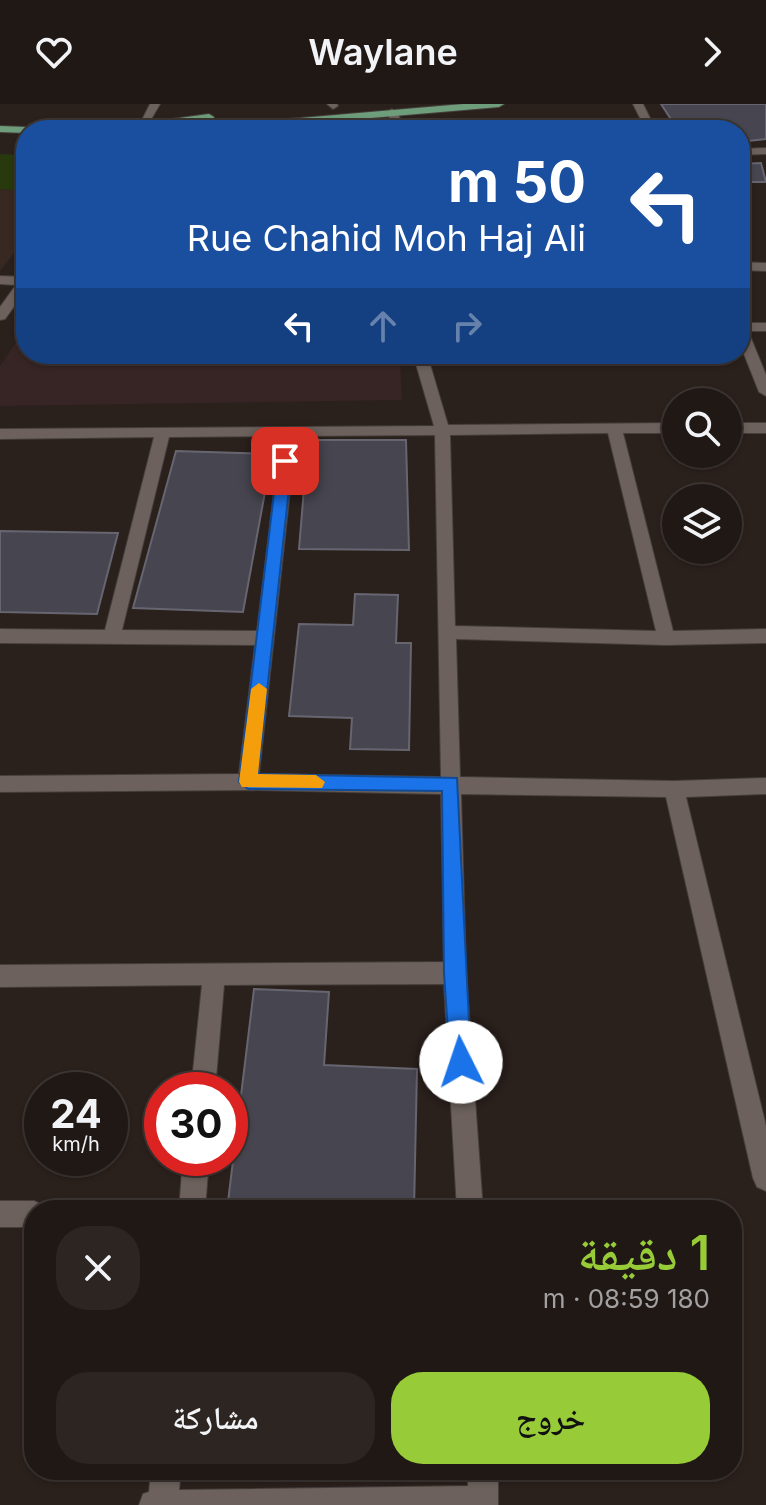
<!DOCTYPE html>
<html lang="ar">
<meta charset="utf-8">
<style>
body{margin:0;font-family:Inter,"Noto Naskh Arabic",sans-serif;background:#2d2522;color:#f1f3f6;direction:rtl;height:100vh;display:flex;flex-direction:column;font-size:30px;white-space:nowrap}
*{box-sizing:border-box;margin:0}
p{font-size:26px;color:#a2a0a0}
.icon{flex:none;width:44px;height:44px;fill:none;stroke:currentColor;stroke-width:2;stroke-linecap:round;stroke-linejoin:round}
.map{position:relative;flex:1;overflow:hidden;direction:ltr}
.sheet{position:absolute;left:24px;top:1096px;width:718px;height:280px;display:flex;flex-direction:column;background:#201815;border-radius:32px;box-shadow:0 2px 6px #0004,0 0 0 2px #3d3734;direction:rtl}
.sheet>*{flex:none}
.top-card{position:absolute;left:16px;top:16px;width:734px;height:244px;border-radius:32px;box-shadow:0 2px 6px #0004,0 0 0 2px #3d3734;direction:rtl;background:#1a4fa0;color:#fff;overflow:hidden}
.tools{position:absolute;left:662px;top:284px;display:grid;gap:16px}
.tools a{display:grid;place-items:center;width:80px;height:80px;border-radius:50%;background:#201815;box-shadow:0 2px 6px #0004,0 0 0 2px #3d3734;font-size:40px}
.speed{position:absolute;left:24px;top:968px;display:flex;gap:16px;font-size:40px;font-weight:700;text-align:center}
.speed>*{display:grid;place-content:center;width:104px;height:104px;border-radius:50%;background:#201815;box-shadow:0 2px 6px #0004,0 0 0 2px #3d3734;line-height:1}
.speed small{font-size:20px;font-weight:400}
.speed .limit{border:12px solid #d22;background:#fff;color:#111}
.pin{position:absolute;display:grid;place-items:center;width:68px;height:68px;color:#fff;margin:-34px;border-radius:16px;box-shadow:0 4px 12px #0006}
.me{position:absolute;width:88px;margin:-44px;rotate:356deg;stroke-linejoin:round;filter:drop-shadow(0 0 6px #0008)}
.turn{display:flex;align-items:center;gap:28px;height:168px;padding:0 32px;font-size:36px}
.turn .icon{width:104px;height:104px;stroke-width:2.5}
.turn b{display:block;font-size:56px;line-height:68px}
.lanes{display:flex;align-items:center;height:76px;padding:0 32px;background:#0003;justify-content:center;gap:40px;direction:ltr}
.lanes .off{opacity:.35}
.round{display:grid;place-items:center;flex:none;width:84px;height:84px;border-radius:32px;background:#2d2522}
.headline{display:flex;align-items:center;justify-content:space-between;height:136px;padding:0 32px}
h1{font-size:48px;font-weight:600;line-height:60px;color:#97cc38}
.cta{display:flex;gap:16px;margin-top:auto;padding:16px 32px}
.cta a{flex:1;height:92px;border-radius:32px;background:#97cc38;color:#111;font-size:32px;font-weight:600;line-height:92px;text-align:center}
.cta a+a{background:#2d2522;color:#f1f3f6}
header{display:flex;justify-content:space-between;align-items:center;height:104px;padding:0 32px;background:#201815;font-size:36px;font-weight:600}
.map>svg:first-child{display:block}
.built{fill:#372821}
.education{fill:#372425}
.green{fill:#28390d}
.building{fill:#474650;stroke:#666570;stroke-width:2}
.lines{fill:none;stroke-linecap:round;stroke-linejoin:round}
.minor-casing{stroke:#453e3b;stroke-width:2}
.major-casing{stroke:#453e3b;stroke-width:2}
.minor{fill:#6c615c;fill-rule:evenodd}
.major{fill:#6d9d7b;fill-rule:evenodd}
.route{fill:#1a73e8;stroke:#114b97;stroke-width:2}
.slow{fill:#f59e0b}
</style>
<header><svg class="icon" aria-label="forward" viewBox="0 0 24 24"><path d="M9 5l7 7-7 7"/></svg>Waylane<svg class="icon" aria-label="heart" viewBox="0 0 24 24"><path d="M12 20l-8-8c-3-5 5-10 8-4 3-6 11-1 8 4z"/></svg></header>
<div class="map">
<svg width="766" height="1401" viewBox="0 0 766 1401">
<rect width="100%" height="100%" fill="#2a201c"/>
<path class="built" d="M0 85 26 87V134L0 167Z"/>
<path class="education" d="M26 224V250H400L402 296 0 302V262Z"/>
<path class="green" d="M0 50 26 51V87L0 85Z"/>
<path class="building" d="M661 0H766V35L740 38V26H678Z
M761 59 766 78H740V60Z
M308 336H406L409 446 299 445Z
M176 347 272 350 243 508 133 504Z
M0 427 118 429 97 510 0 508Z
M355 490 398 491 396 539H411L409 646 350 645 352 614 289 612 299 520 353 521Z
M254 885 329 888 324 961 417 965 414 1106H227Z"/>
<g class="lines">
<g class="minor-casing">
<path id="minor" d="M150 0H160L146 24H138Z
M327 0H337L338 2 333 5Z
M633 0H643L656 26H646Z
M392 5 397 8 405 26H395L387 8Z
M766 44V50L740 51V45Z
M740 158 766 159V167L740 166Z
M0 172 26 173V186L5 215 0 216V203L16 181 0 180Z
M740 219H766V227H748L766 271V292L759 288 740 240Z
M413 250H427L448 321 676 319V329H623L673 527 766 525V539L666 541 456 535 460 673 674 677 766 674V690L686 693 766 1022V1087L757 1083 753 1074 666 693 461 690 466 869 483 1106H457L444 880 224 881 215 986H191L202 881 0 883V861L444 858 441 690 248 686 0 688V672L239 670 255 541 0 539V525L105 526 154 333 0 335V325L434 322ZM608 329 656 527 455 522 450 331ZM435 331 441 673 259 670 296 332ZM281 332 257 527 122 526 169 333Z
M728 319H766V329H728Z
M183 1054H209L205 1106H179Z
M0 1097H34L43 1101 45 1106H34V1123H0Z
M151 1366H181L179 1386 468 1382V1366H498V1401H139L143 1390 149 1388Z"/>
</g>
<g class="major-casing">
<path id="major" d="M463 0H504L499 3 232 26H190L195 23Z
M209 10 214 13 213 15 142 25 56 26 61 23 142 19Z
M0 22 26 23 31 26H26V29L0 28Z"/>
</g>
<use href="#minor" class="minor"/>
<use href="#major" class="major"/>
</g>
<path class="route" d="M285 353 292 357 258 670 457 674 471 958 468 966 461 969 453 966 450 958 444 869 442 687 248 685 239 678 278 357Z"/>
<path class="slow" d="M259 579 267 585 258 670 316 671 325 678 322 684 242 683 239 678 251 585Z"/>
</svg>
<div class="tools">
<a><svg class="icon" aria-label="search" viewBox="0 0 24 24"><circle cx="10" cy="10" r="6"/><path d="M15 15l6 6"/></svg></a>
<a><svg class="icon" aria-label="layers" viewBox="0 0 24 24"><path d="M12 4l9 5-9 5-9-5zM3 14l9 5 9-5"/></svg></a>
</div>
<div class="speed"><div>24<small>km/h</small></div><div class="limit">30</div></div>
<div class="pin" style="left:285px;top:357px;background:#d93025"><svg class="icon" aria-label="arrive" viewBox="0 0 24 24"><path d="M6 21V4h12l-3 4 3 4H6"/></svg></div>
<svg class="me" style="left:461px;top:958px" viewBox="-20 -20 40 40"><circle r="19" fill="#fff"/><path d="M0-13L10 11 0 6-10 11z" fill="#1a73e8"/></svg>
<div class="top-card">
<div class="turn"><svg class="icon" aria-label="left" viewBox="0 0 24 24"><path d="M17 20v-9H6M10 6l-5 5 5 5"/></svg><div><b>50 m</b>Rue Chahid Moh Haj Ali</div></div>
<div class="lanes"><svg class="icon" aria-label="left" viewBox="0 0 24 24"><path d="M17 20v-9H6M10 6l-5 5 5 5"/></svg><svg class="icon off" aria-label="ahead" viewBox="0 0 24 24"><path d="M12 20V5M6 11l6-6 6 6"/></svg><svg class="icon off" aria-label="right" viewBox="0 0 24 24"><path d="M7 20v-9h11M14 6l5 5-5 5"/></svg></div>
</div>
<section class="sheet">
<div class="headline"><div><h1>1 دقيقة</h1><p>180 m · 08:59</p></div><a class="round"><svg class="icon" aria-label="close" viewBox="0 0 24 24"><path d="M6 6l12 12M18 6L6 18"/></svg></a></div>
<div class="cta"><a>خروج</a><a>مشاركة</a></div>
</section>
</div>
